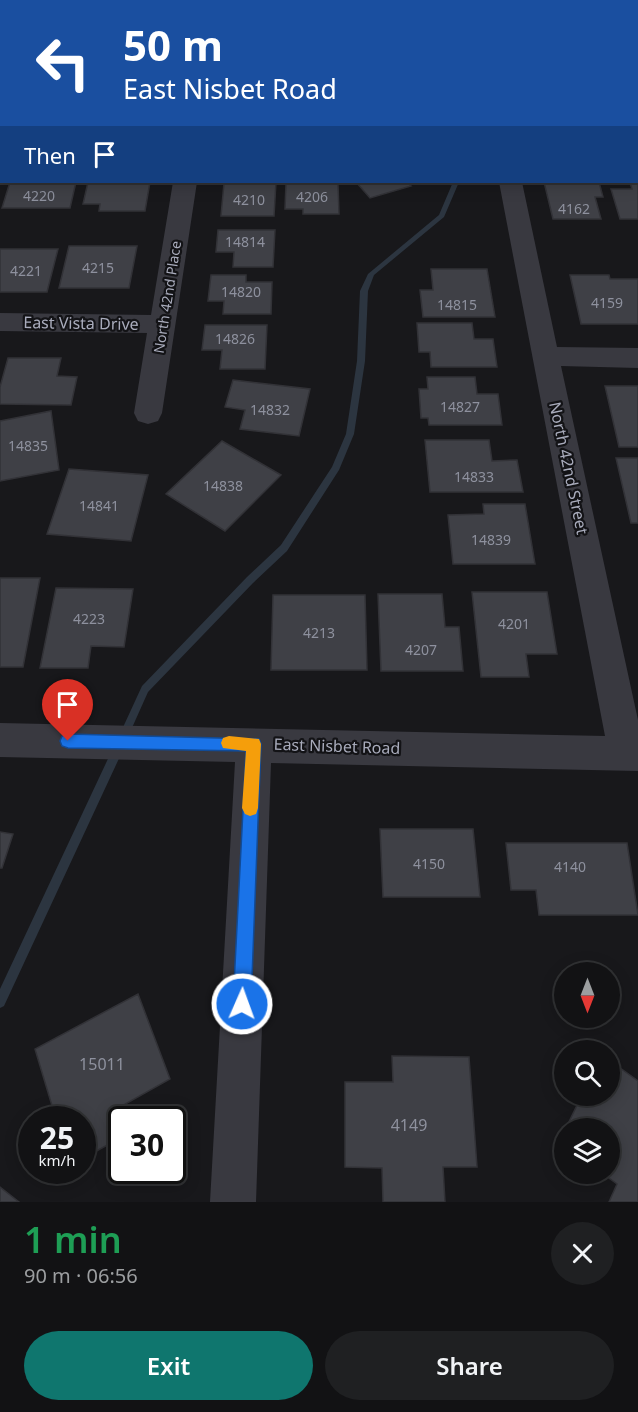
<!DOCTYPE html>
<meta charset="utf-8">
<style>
body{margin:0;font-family:"Noto Sans",sans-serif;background:#1f2022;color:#f1f3f6;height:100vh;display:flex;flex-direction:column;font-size:22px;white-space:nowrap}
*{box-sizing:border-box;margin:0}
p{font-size:20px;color:#9c9ea0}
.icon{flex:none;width:33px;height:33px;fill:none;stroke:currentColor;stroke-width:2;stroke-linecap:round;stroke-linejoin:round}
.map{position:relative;height:1202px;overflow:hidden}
.sheet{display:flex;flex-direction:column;background:#121214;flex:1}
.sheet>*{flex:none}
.hud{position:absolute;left:0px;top:0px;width:639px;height:183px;box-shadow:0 3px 15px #0003,0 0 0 2px #313234;background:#1a4fa0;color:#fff;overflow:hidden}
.needle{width:39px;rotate:180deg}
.controls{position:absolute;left:554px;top:962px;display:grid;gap:12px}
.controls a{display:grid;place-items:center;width:66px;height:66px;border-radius:50%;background:#121214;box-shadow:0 3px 15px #0003,0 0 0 2px #313234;font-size:30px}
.speed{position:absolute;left:18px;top:1106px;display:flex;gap:12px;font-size:30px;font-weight:700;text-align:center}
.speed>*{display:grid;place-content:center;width:78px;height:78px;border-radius:50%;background:#121214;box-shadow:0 3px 15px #0003,0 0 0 2px #313234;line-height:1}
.speed small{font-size:15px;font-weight:400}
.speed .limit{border:3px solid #111;border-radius:9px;background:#fff;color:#111}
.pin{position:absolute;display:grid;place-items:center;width:51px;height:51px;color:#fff;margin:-62px -26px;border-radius:50% 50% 50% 0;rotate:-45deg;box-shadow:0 0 6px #0007}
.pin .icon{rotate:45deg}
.me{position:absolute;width:66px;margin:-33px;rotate:2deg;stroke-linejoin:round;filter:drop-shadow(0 0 4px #0008)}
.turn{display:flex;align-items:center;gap:21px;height:126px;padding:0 24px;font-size:27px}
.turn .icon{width:78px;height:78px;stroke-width:2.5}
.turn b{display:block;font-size:42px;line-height:51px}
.then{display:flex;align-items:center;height:57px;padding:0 24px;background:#0003;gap:12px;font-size:22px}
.round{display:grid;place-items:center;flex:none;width:63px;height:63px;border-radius:32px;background:#1f2022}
.headline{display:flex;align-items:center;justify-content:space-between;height:102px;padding:0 24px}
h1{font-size:36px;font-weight:600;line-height:45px;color:#1e9e55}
.button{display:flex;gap:12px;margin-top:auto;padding:12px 24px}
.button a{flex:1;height:69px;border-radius:36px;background:#0f766e;color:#fff;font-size:24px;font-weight:600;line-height:69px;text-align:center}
.button a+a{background:#1f2022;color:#f1f3f6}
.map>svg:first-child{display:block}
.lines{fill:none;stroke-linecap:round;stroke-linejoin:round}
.stream{fill:#2c3540;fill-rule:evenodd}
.building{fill:#3f4046;stroke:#323237;stroke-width:1.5}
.minor{fill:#393940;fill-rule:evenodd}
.route{fill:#1a73e8;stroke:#114b97;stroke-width:1.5}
.slow{fill:#f59e0b}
.labels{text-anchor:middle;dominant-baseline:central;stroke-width:4.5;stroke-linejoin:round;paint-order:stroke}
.number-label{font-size:14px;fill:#8e919e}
.far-street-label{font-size:14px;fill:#a9acbc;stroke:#131316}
.street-label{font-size:16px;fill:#a9acbc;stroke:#131316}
.near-number-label{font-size:16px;fill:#8e919e}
</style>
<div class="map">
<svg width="638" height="1202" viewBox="0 0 638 1202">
<rect width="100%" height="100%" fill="#18181b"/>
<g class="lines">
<path class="stream" d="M472 0H478V2H472Z
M453 182H459L444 217 374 275 368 291 365 361 354 434 339 470 287 551 253 583 148 692 127 739 124 741 121 739 119 736 142 686 247 577 281 545 332 467 346 434 357 361 360 291 368 274 439 215Z
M118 744 122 746 123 749 122 752 4 1006 0 1008V989L114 746Z"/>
</g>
<path class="building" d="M638 179V219H620L611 189H632L630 182H638Z
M10 182H76L70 208H2Z
M88 182H150L145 211H99L100 204H83Z
M245 182H276L274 216H221L224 183Z
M286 182 338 184 339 214H303V209H285Z
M356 182H406L411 186 370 198Z
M544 182H599L603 197H595L601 219H553Z
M218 230H275L273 267H233L234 252H216Z
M69 246H137L129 288H59Z
M0 249H58L47 292H0Z
M431 269H487L495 317H423L420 290H433Z
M211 275H246V282H272L271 314H223L224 301H208Z
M570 275H609L610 279H638V324H581Z
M417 323H472L474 339H493L497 367H431L430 352H419Z
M205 325H267L265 369H220L222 350H202Z
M8 358H61L57 376 77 377 71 405 0 404V387Z
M427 377H475L477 394H498L502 425H429L428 418H421L419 389H428Z
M233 380 310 389 299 436 240 429 245 410 225 407Z
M605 386H638V447H619Z
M51 411 59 470 0 481V421Z
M425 440H489L492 461 517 460 523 492H430Z
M222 441 281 475 225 531 166 494Z
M616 458H638V523H631Z
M69 469 148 475 131 541 47 534Z
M483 504H525L535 564H453L448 515 484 514Z
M0 578H40L23 667H0Z
M56 588 133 589 124 647 91 646 88 668H40Z
M472 592H547L557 654H526L529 677H481Z
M378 594H442L445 627H459L463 671H381Z
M273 595H365L367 670H271Z
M380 829H473L480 897H383Z
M0 832 13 834 2 868H0Z
M506 843H627L638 915H539L536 890H511Z
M138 994 170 1079 118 1108 122 1119V1137L82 1159V1119H56L35 1049Z
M392 1056 469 1057 477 1167H443L445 1202H383L382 1168 345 1167V1082H393Z
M609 1060 638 1081V1202H609L617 1184 602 1173H609V1128H566L582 1095H609Z
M0 1187 19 1202H0Z"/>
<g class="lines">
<path class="minor" d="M320 0H340V2H320Z
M0 133H2V147H0Z
M173 182H197L162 413 158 421 148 424 138 421 134 413 147 333 0 331V313L151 315Z
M499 182H522L557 347 638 348V368L561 366 638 720V771L271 763 256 1202H210L235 762 0 757V723L605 736Z"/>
</g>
<path class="route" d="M68 734 259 739 261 744 251 1004 248 1010 242 1013 236 1010 233 1004 246 751 68 748 62 746 60 741 62 736Z"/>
<path class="slow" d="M229 736 259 739 261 744 258 808 256 814 250 816 245 814 242 808 246 751 223 748 221 743 223 738Z"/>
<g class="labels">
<g class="number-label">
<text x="39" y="195">4220</text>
<text x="312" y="196">4206</text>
<text x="249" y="199">4210</text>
<text x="574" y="208">4162</text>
<text x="245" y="241">14814</text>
<text x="98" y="267">4215</text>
<text x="26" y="270">4221</text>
<text x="241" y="291">14820</text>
<text x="607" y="302">4159</text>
<text x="457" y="304">14815</text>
<text x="235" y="338">14826</text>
<text x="460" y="406">14827</text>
<text x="270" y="409">14832</text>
<text x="28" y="445">14835</text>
<text x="474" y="476">14833</text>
<text x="223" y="485">14838</text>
<text x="99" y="505">14841</text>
<text x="491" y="539">14839</text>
<text x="89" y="618">4223</text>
<text x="514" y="623">4201</text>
<text x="319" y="632">4213</text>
<text x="421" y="649">4207</text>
<text x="429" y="863">4150</text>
<text x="570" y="866">4140</text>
</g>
<g class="far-street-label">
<text transform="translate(167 297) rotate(-81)">North 42nd Place</text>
</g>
<g class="street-label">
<text transform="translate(81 323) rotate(1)">East Vista Drive</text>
<text transform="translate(569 468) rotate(78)">North 42nd Street</text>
<text transform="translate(337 746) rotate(2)">East Nisbet Road</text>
</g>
<g class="near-number-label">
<text x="102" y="1064">15011</text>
<text x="409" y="1125">4149</text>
</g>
</g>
</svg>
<div class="controls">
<a><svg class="needle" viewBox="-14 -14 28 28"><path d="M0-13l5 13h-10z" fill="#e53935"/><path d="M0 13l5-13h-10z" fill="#9c9ea0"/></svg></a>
<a><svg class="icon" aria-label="search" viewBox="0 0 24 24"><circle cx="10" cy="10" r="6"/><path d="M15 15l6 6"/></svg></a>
<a><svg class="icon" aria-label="layers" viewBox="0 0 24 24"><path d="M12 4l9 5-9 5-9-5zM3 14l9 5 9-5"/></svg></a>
</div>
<div class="speed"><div>25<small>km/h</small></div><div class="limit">30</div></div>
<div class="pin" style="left:68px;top:741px;background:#d93025"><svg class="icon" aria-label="arrive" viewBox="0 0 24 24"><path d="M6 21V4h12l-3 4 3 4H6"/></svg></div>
<svg class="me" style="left:242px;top:1004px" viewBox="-20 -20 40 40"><circle r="17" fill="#1a73e8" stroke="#fff" stroke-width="3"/><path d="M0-11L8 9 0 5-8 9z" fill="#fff"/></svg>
<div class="hud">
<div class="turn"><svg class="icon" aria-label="left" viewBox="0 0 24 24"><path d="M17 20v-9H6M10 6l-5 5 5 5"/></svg><div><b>50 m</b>East Nisbet Road</div></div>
<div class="then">Then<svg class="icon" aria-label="arrive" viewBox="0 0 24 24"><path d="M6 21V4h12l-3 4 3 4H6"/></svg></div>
</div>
</div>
<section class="sheet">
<div class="headline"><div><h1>1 min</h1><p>90 m · 06:56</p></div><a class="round"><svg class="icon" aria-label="close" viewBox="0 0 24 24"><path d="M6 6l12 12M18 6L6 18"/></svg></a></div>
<div class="button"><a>Exit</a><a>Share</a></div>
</section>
